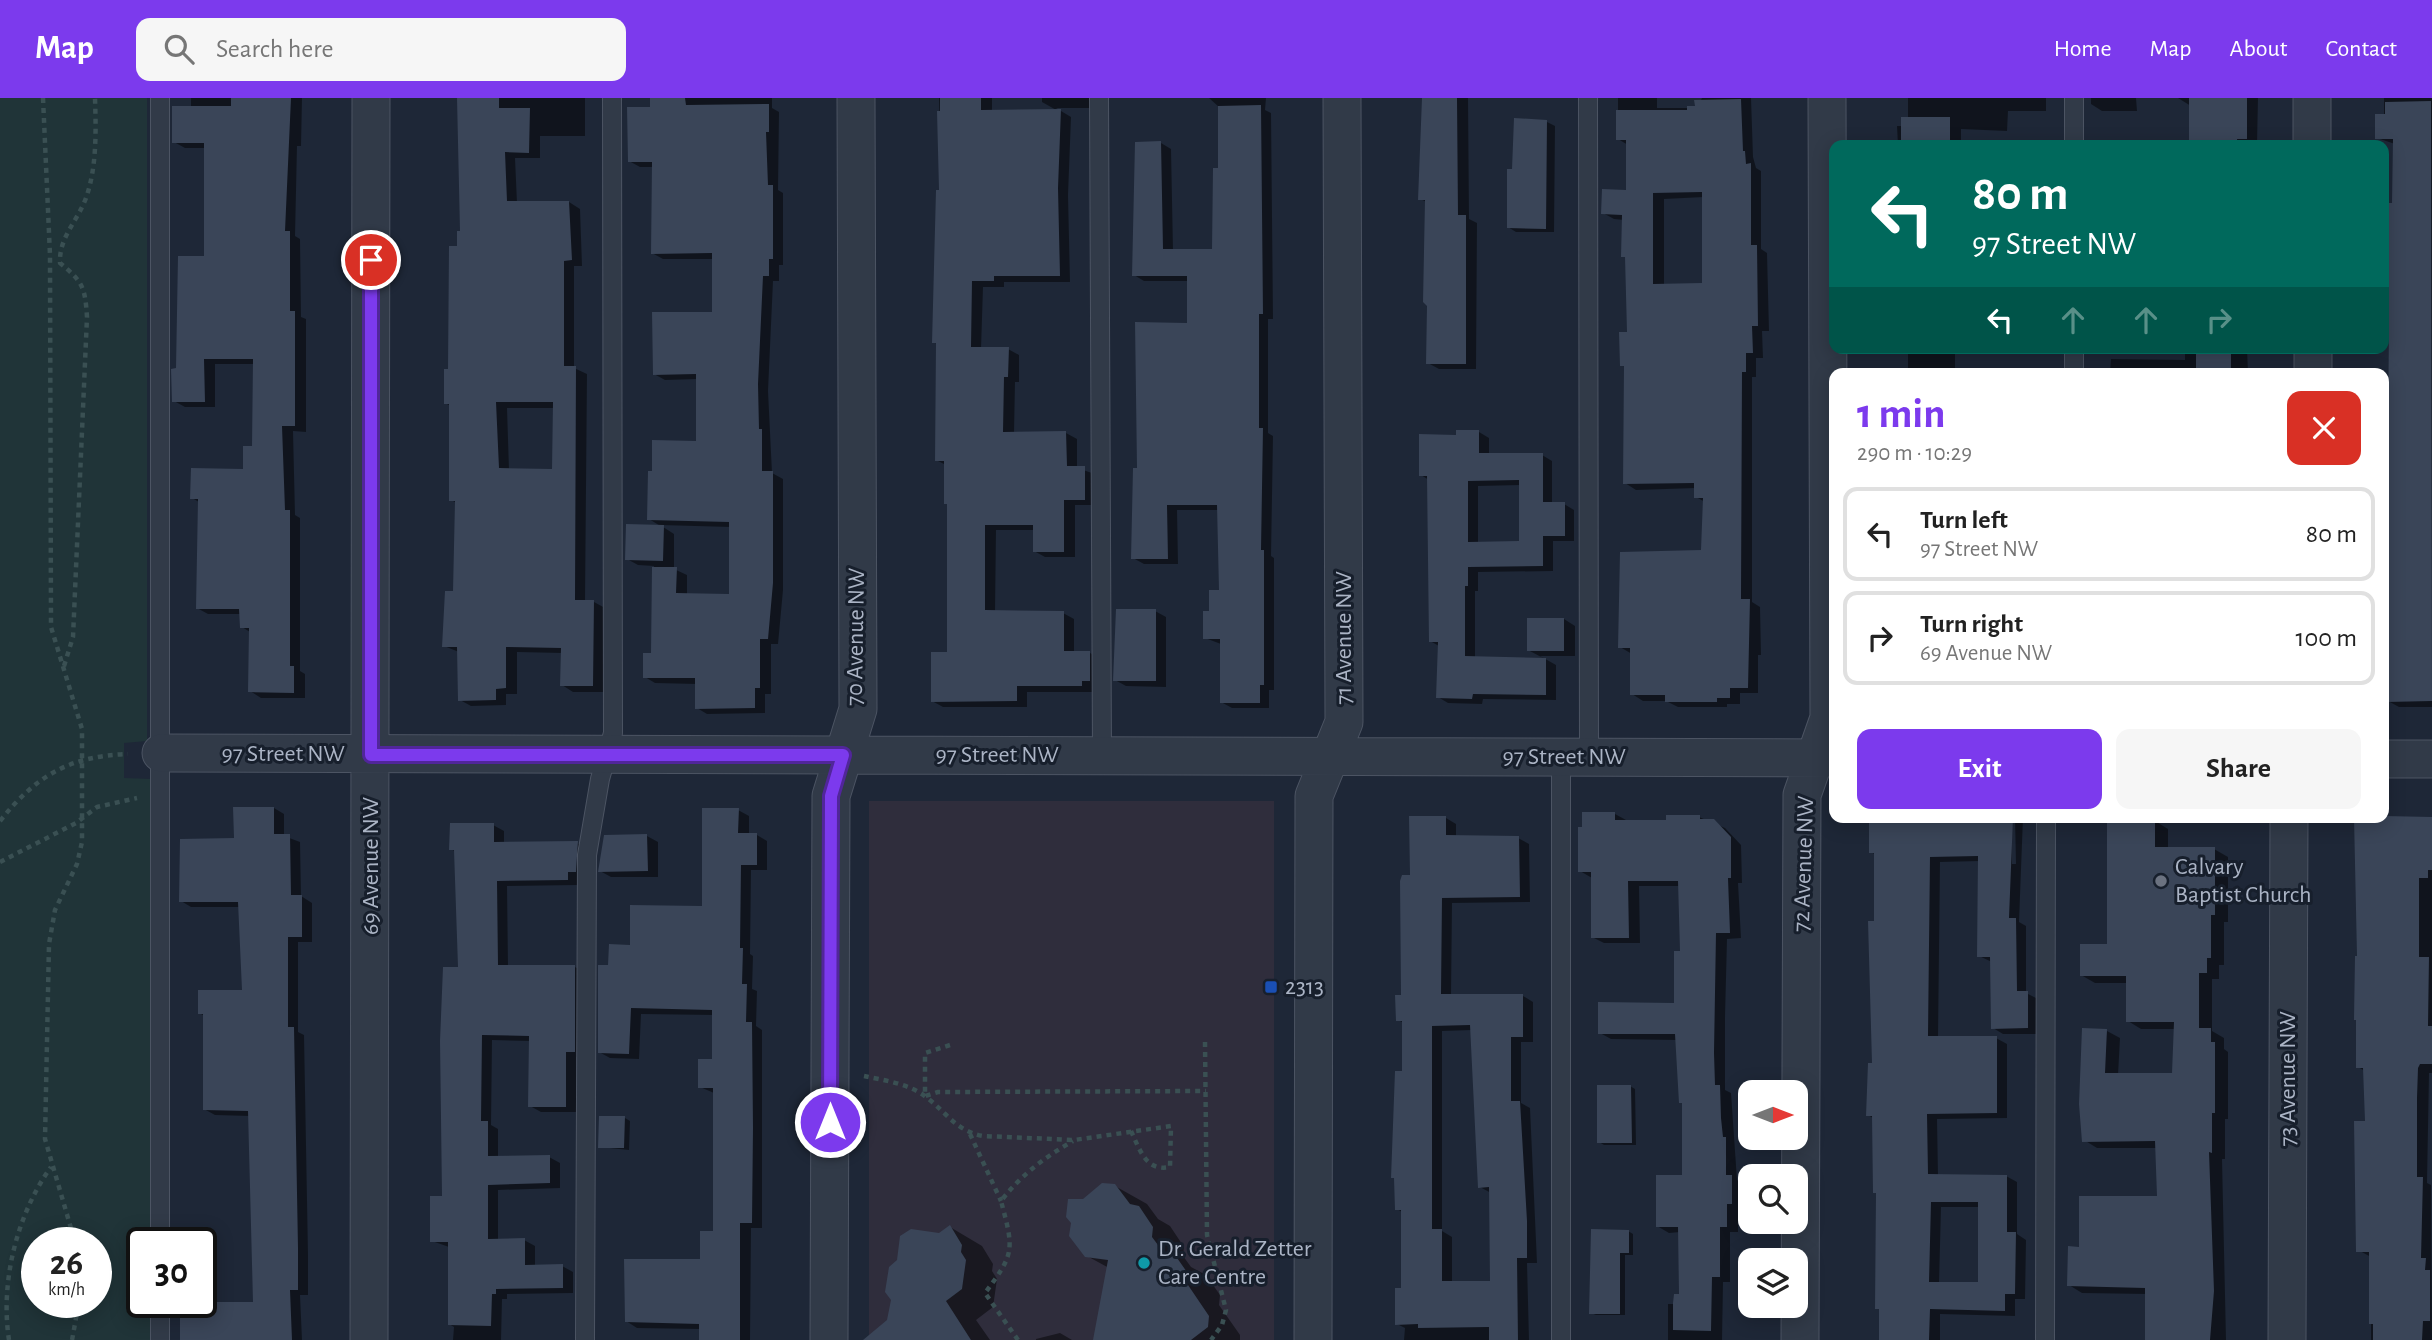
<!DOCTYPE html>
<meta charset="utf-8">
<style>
body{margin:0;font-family:"Alegreya Sans",sans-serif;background:#f6f6f6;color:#222;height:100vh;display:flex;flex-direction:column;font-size:26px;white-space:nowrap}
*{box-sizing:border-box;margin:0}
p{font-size:23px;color:#767676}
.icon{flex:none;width:38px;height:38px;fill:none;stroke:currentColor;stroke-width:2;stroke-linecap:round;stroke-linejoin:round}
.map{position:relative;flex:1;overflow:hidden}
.drawer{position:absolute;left:1829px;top:270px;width:560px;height:455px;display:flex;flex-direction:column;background:#fff;border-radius:14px;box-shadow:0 4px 18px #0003}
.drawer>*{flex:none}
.top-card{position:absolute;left:1829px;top:42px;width:560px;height:214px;border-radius:14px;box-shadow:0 4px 18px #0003;background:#00695c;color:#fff;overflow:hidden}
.needle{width:46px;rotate:90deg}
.controls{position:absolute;left:1738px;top:982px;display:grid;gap:14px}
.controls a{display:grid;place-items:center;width:70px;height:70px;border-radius:14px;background:#fff;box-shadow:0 4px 18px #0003;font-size:35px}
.speed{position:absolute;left:21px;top:1129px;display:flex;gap:14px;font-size:35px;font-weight:700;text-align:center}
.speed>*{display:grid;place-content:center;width:91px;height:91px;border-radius:50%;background:#fff;box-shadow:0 4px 18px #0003;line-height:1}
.speed small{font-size:18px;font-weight:400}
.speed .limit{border:4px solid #111;border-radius:10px;background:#fff;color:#111}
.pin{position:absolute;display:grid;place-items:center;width:60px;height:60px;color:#fff;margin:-30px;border:4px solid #fff;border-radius:50%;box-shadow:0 2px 7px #0007}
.me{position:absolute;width:77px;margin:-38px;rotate:0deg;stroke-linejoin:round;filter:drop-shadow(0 0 5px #0008)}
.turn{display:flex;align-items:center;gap:24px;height:147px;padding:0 28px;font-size:32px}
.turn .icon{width:91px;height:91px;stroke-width:2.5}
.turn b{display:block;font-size:49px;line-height:60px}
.lanes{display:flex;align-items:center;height:66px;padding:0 28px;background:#0003;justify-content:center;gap:35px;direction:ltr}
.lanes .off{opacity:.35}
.round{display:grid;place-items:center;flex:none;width:74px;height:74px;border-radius:14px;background:#f6f6f6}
.summary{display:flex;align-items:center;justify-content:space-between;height:119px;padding:0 28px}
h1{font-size:42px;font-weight:700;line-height:52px;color:#7c3aed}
.action{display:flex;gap:14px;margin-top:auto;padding:14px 28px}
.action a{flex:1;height:80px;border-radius:14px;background:#7c3aed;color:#fff;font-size:28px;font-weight:700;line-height:80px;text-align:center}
.action a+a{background:#f6f6f6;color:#222}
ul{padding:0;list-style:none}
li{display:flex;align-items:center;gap:21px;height:94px;margin:0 14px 10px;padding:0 14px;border:4px solid #e0e0e0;border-radius:14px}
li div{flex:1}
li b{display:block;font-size:26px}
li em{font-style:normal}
header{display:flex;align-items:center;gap:42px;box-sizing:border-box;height:98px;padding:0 35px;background:#7c3aed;color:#fff}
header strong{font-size:33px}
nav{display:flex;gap:38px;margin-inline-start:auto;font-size:24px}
.search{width:490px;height:63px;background:#f6f6f6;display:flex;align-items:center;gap:18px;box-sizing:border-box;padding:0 24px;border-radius:14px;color:#767676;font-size:26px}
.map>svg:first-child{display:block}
.medical{fill:#2f2d3c}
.green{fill:#203438;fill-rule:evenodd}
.shadow{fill:#0007;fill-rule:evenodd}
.building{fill:#3a4558;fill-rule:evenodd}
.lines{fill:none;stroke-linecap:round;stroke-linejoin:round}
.service-casing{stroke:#4c5463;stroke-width:20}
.minor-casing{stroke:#4c5463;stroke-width:39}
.path{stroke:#3a5053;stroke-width:4.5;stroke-dasharray:5 5;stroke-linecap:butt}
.service{stroke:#313a48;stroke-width:18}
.minor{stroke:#313a48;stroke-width:37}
.route-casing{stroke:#51269a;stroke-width:18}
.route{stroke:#7c3aed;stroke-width:12}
.worship-dot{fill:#6b7280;stroke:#171f2c;stroke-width:2.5}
.transit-dot{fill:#1a4fb4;stroke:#171f2c;stroke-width:2.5}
.culture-dot{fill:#0f9aa8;stroke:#171f2c;stroke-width:2.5}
.labels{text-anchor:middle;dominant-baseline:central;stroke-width:6;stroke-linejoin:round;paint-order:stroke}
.street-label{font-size:24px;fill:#abb4c5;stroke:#171f2c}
.poi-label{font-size:24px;fill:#abb4c5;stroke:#171f2c;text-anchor:start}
</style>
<header>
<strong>Map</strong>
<div class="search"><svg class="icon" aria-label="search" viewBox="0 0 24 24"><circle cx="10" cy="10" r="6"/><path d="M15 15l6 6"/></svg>Search here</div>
<nav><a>Home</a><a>Map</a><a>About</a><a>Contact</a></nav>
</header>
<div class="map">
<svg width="2432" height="1242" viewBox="0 0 2432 1242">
<rect width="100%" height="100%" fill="#1e2737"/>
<path class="medical" d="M869 703H1274V1242H869Z"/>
<path class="green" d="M0 0H147V643L124 645V680L151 681 150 1144H142V1204H150V1242H0ZM37 1144H96V1204H37Z"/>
<path class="shadow" d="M191 0H302L301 48H297L295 138 300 141 301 219 306 221V334L293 333 295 417 300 420V573L305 576V600H261L250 593V534L242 529 241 516H208L197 510 199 404 192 400 245 373 253 350 254 266H215V309H185L174 303 178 272 206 160V50H185L174 44 191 10Z
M458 0H585V38H540V60H515L517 105 569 104 580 111 582 168H574V270L587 276 585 504H594L605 510 603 594H573L562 587V555L517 554V596H506V607L471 608 460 602 459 554 444 548 455 495 457 405 451 402V308L445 305 461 135ZM507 310H555L553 373 509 372Z
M652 0H772V10L779 14 778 92 783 95V167H779V183H773L768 293 772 375 783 381V492L778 546H771V596H765V615L707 616 697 610V586L655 585 645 579 652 556 654 468 638 467 627 461 662 429 649 421 653 374 698 345V281L665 282 654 276 714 216V161H663L652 155 653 69H640L629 63 652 11ZM660 427 731 429V498L687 497V477L674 471V436Z
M939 0H992V14L1058 13 1042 4V0H1091V10H1056L1071 19 1068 97 1070 184H1004V189H983L981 251H1008L1019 257V284H1015L1014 335H1066L1077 341V370L1095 376V407H1075V459H1045L1034 453V432H996L995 514 1063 515 1074 521V555H1090L1101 561V588H1092V594H1027V609H943L932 603 948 556V407L946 405V367L936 362 938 246 933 244 941 94Z
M1209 0H1266L1265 12 1271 15 1273 221H1268V335L1273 338 1271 458 1274 460V592H1269V610H1232L1221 604V546L1205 540 1211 514 1220 494 1218 412H1177L1178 466H1144L1133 460 1138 372 1189 227V183H1144L1134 177 1161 45 1171 51 1173 153H1214L1220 72 1219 9Z
M1423 0H1468L1469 121 1477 125 1476 271H1439L1428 265 1427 104 1420 101Z
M1618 0H1657V10H1697L1702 0H1751L1753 59 1756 70 1761 73V151L1767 155 1769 233H1762L1763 260H1756V279H1752V504L1760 509 1761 557H1758V595H1740V606H1727V609H1678L1666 603H1643L1632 596V556L1620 549 1703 454 1705 404 1696 399V390L1636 392 1625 385 1626 269 1622 267 1629 236 1627 160 1623 158 1624 122 1614 121 1603 115 1628 94V47L1618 41ZM1704 99V187H1664V101Z
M1908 0H2046V13H2008L2007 33 1961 31V47H1898L1897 28H1903L1908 21Z
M2091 0H2136L2137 13H2102L2091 6Z
M2178 0H2258L2257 46 2196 47 2191 45V8Z
M2384 0H2432V609H2399L2388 603V546L2384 539V387L2389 328 2395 46 2377 40 2384 17Z
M1547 24 1555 28 1554 134H1516L1508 129 1513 73Z
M2106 43H2142L2147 47H2106Z
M1908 250H1955V275H1908Z
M2198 250H2247L2248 275H2110L2111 261 2185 262V251Z
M1479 334 1489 340V357H1542L1552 363V406H1564L1574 412V443H1553V473L1478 474V493H1475V560L1545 561 1528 552 1564 521 1575 528V558H1540L1556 567V602L1483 601 1482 606 1448 605 1438 599 1439 548 1430 543 1429 382 1421 377 1458 338ZM1521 387V445L1478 446V388Z
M1155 513 1166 519V589L1126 588 1115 582Z
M274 710 284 716V738L300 744 301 798 312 805V844H298V934L304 937 308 1157V1197H300L302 1242H182L255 1205 250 1018 215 1017 204 1011 205 918 199 915 244 893 240 809H191L181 803 236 742Z
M738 712 749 718V737H757L767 743V772H751L750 856 753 858 752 891 757 893 756 928 762 932V1130H751L750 1242H700V1231L637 1230 626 1223 701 1163 715 1135 714 995 700 989 713 963 714 917 641 916 639 961 610 960 599 954 610 869 631 848 704 810Z
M1615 716 1626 722 1667 724 1699 719 1725 730 1741 747 1742 785H1738L1741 840 1727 841 1725 919V992L1731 995 1737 1082 1742 1085V1112H1738V1134H1730V1184H1723L1722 1242H1668V1206H1676L1681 1198 1680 1134 1669 1135 1657 1128 1684 1079V1005L1677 942 1611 941 1600 935 1675 906 1682 855 1680 788H1639L1640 845H1604L1592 839V780L1580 773Z
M2011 719 2012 766H2016L2015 719H2023L2019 824 2026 828V895L2038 901V936H2003L1993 930 1992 864 1979 858 1980 763 1940 764 1938 940H1996L2007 946V1020L1937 1021 1938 1078H2006L2017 1084V1136L2026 1142 2025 1201H2015V1218L1940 1216V1242H1880L1881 1212 1876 1210 1878 1095 1873 1020 1868 1017 1874 967 1876 824V757L1871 754ZM1941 1109H1980V1186H1939Z
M1446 720 1456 726V739L1518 740 1529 746 1530 804 1452 805 1451 898H1523L1533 904V944H1521V1005L1530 1010 1537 1165H1527L1529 1242H1404L1405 1230 1397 1226 1402 1192V1114L1397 1111 1404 974V925L1398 922 1403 898 1412 779ZM1472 932 1480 1089 1491 1095 1492 1185H1452V1139L1442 1133V933Z
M2432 720V975H2429L2427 1085 2431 1087 2432 1242H2371V1159L2358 1152 2366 1025 2365 973 2358 969Z
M2109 723H2155L2168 731V751H2214L2228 759V824H2224V867H2219V881H2212V933L2224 940V951L2228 954V1021H2225V1061H2222L2226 1242H2147V1196L2082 1195 2069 1187 2080 1150 2159 1100 2157 1050H2097L2084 1042 2107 933 2120 940 2118 977H2173L2175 931H2141L2128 923V885H2095L2081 877 2108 847Z
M493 727 504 733V745H577L588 751 586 779H578V787L507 788 508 869H575L585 875V960L576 959V1014H541L530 1008 531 943 492 942 491 1027 498 1031V1060L549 1059 560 1065V1090L498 1092V1142H524L535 1148V1169L562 1168 573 1174V1195L507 1196V1201H502L501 1242H453L454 1229 449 1226V1149L432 1143 443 1100 459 871 456 754 451 751Z
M647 738 658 744V779H611L600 773Z
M1630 988 1635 991 1636 1047H1604L1599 1044Z
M625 1020 630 1023 629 1052 600 1049Z
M1115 1088 1147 1106 1158 1121 1170 1128 1184 1149 1183 1158 1191 1169 1206 1177 1220 1197 1219 1207 1240 1237V1242H1095L1109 1170 1087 1158 1083 1102Z
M950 1129 982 1148 993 1166 992 1173 997 1181 993 1209 976 1222 990 1242H879L940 1137Z
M1628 1133 1633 1136V1157H1625V1217H1596L1591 1215Z
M1060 1235 1072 1242H1036V1241Z"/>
<path class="building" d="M231 0H291L285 133H290V213H295V328H282L285 412H290V568H294V595L248 594 249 530H240L239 511H196L198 401H190L191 370 243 371V348H252L253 261H204L205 304H172L171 271 176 270 178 158H204V45H172V8H231Z
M457 0H499V10H530L529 55 505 54 507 103H569L572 162 564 163V268H576L575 502H594L593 588H560L561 550 506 549V590L496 591V602L458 603 457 549H442L445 493H453L455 403H449V306H444V271H448L449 148H457V133H460ZM496 304H553L552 371 499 370Z
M650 0H685L686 7 769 6V34H766L768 87H773V161H769V178H763L758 286 759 331H762V373H773V485L768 541H760V590H755V610L695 611V580H643V555H651L652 469H677L676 495 729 496V424L647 422 648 373H652V342L696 343V276L653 277 652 214H712V155L651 156 652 64H628L627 9H650Z
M940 0H981V12L1061 11 1058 90 1060 178H994V183H972L971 249H1009L1008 279H1004L1003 334 1066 333 1067 368H1085V402H1064V454H1033V427H985V512L1064 513V553H1090V583H1082V588H1017V603L931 604V554H947V406H944V363H935L936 245H932L936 92H939L937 13H940Z
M1422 0H1457L1458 117H1466V266H1426L1427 208 1423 204 1425 102H1418Z
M2189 0H2247V41H2237L2238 47 2189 46Z
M1741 1 1743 53H1745L1746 66 1751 65V147H1757L1758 228H1752L1753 255H1746V274H1742L1741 501H1750L1748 590H1730V600H1717V604H1665V597H1630V550H1618L1620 454 1701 452 1703 400H1694V385L1623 386 1624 268H1620L1619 234H1627L1625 159H1621L1622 117 1601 116 1602 91 1626 92V42H1616V12H1687V8H1695L1694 2ZM1702 94V185L1653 186V95Z
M2431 3 2432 603 2387 604 2386 545H2384V327H2388L2389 229H2386L2384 105H2392L2393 41H2375V16H2385V4Z
M1261 7 1263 216H1259V330H1263L1261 452H1264V587H1260V605H1220V541H1203V513H1209V492H1219L1217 407H1167L1168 461H1131L1133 370H1137L1135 224 1187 225V178H1132L1135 44 1161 43 1163 151H1212L1213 70H1218V8Z
M1901 19H1950V46L1901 47Z
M1514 20 1547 22 1546 131 1507 130V71H1512Z
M2196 250H2231V275H2196Z
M1456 332H1479V355H1543V404H1565V438H1543V468L1468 469V488H1465V558L1546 560V597L1473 596 1472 601 1436 600 1438 544H1429L1427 378H1419V336L1456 337ZM1519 382V443L1468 444V383Z
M626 426 664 427 663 463 625 462Z
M1116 511H1156V583H1113Z
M1527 520H1564V553H1527Z
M233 709H274V736H290L291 797H302V839H288V929H294L298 1150V1192H290L292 1242H180V1204H253L248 1013 203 1012V916H198V892H242L238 804H179L180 741 234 740Z
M702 710H739L738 735H757V767H741L740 850H743L742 886H747L746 924H752L753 1030 752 1125H740V1242H699V1226L625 1224 624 1161H700V1133H713V990H698V961H712V912L631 910 629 956 598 955V867H608L609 846 630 847V807L702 808Z
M1582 714H1615V722H1666V717H1700V721H1714L1731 739V780H1728L1730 835H1716L1714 955 1715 987H1720L1721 1020 1723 1039H1726V1077H1732V1106H1727V1129H1720V1179H1712L1711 1233 1673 1232V1205L1674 1196H1679L1678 1129H1656V1077H1682V1005H1679L1675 936H1598V904L1674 905V853H1680L1678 783H1628L1629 840H1591V774H1578V729H1582Z
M1409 718H1446V737L1519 738 1520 799 1442 800 1441 896H1523V939H1511V1003H1520L1527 1123V1160H1517L1518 1242H1489V1229L1418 1230V1226L1395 1227V1190H1401V1112H1395L1394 1080H1391L1395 973H1402V923H1396L1395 897H1401L1400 783 1402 777H1410ZM1470 927 1478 1090 1489 1089 1490 1183H1442V1131H1432V928Z
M2384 718 2432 719V772H2428V780H2419V859H2429L2428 928H2432V966H2420L2418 970 2417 1000V1079H2423L2421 1160H2426L2425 1172H2430V1223H2423L2422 1242H2373V1226H2369V1154H2356L2354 1023H2365L2363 970H2356V922H2354L2355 858H2357L2354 719Z
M1869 719H2013L2009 820H2016L2017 893H2028V930L1991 931 1990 859H1977L1978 758 1930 759 1928 938H1997V1015L1927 1016 1928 1076 2007 1077V1134H2016L2015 1196H2005V1213L1930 1211 1929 1242H1879V1211H1875L1876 1095H1873L1872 1018H1866L1868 965H1872L1868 823H1874V755H1869ZM1931 1104H1978V1184H1929Z
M2107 721H2155V749H2215V817H2211V860H2207V875H2199V930H2211V944H2215V1015H2212V1055L2209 1054 2214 1193 2210 1242H2145V1190L2067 1188 2068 1148 2079 1149V1098H2157L2155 1043 2082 1044 2079 1006 2082 930 2107 931 2105 975H2172L2174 924H2126V878H2080V846H2107Z
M450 725H494V744L578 743 576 774H568V782L497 783 498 867H575V954H566V1009H528L529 938 482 937 481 1023H488V1058L550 1057V1085L488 1087V1141L525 1140V1167L563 1166V1190L496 1191V1196H492L491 1228 448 1227V1144H430V1098H442L440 943 443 869H458L454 752H449Z
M647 736 648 773 598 774 604 737Z
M1597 987H1631L1632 1045H1597Z
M599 1018H625L624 1050H598Z
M1102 1085 1115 1086 1130 1106 1139 1108 1153 1129 1152 1139 1164 1155 1175 1157 1189 1177 1188 1187 1209 1218 1208 1229 1191 1242H1093L1108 1162 1085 1159 1069 1138 1071 1125 1066 1119 1068 1101H1083Z
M950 1127 962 1147 961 1154 966 1162 962 1191 946 1203 971 1242H863L887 1222 891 1202 885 1194 889 1169 897 1162 900 1138 911 1131 939 1135Z
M1591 1131 1629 1132V1155H1620V1216H1589Z"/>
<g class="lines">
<g class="service-casing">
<path id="service" d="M160 0V1144
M1099 0 1102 657
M1588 0 1589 659
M2074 0V47
M2074 250V275
M160 1242V1204
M585 1242 587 757 600 681 613 635 612 0
M1561 1242V658
M2045 1242 2046 719"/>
</g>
<g class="minor-casing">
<path id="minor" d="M2312 0V47
M2313 250V275
M161 655 1834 660
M2384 661H2432
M369 1242 371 0
M829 1242 831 698 858 611 856 0
M1313 1242 1314 698 1344 624 1342 0
M1800 1242 1802 697 1829 620 1827 0
M2287 1242 2289 719"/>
</g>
<path class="path" d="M43 0 50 157 51 529 82 631V744L77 766 55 812 49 846 45 1041 75 1144
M64 568 73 539 87 219C85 189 83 184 60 165 59 139 77 124 86 100 97 69 96 32 95 0
M0 723C36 678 69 658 128 656
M0 764 76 725 97 709 137 700
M1205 944 1207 1137 1226 1212 1222 1227 1211 1242
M950 947 925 955V998L938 994 1206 993
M864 978C883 982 910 986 926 999 946 1014 956 1033 983 1038L1074 1042 1171 1028 1170 1069C1146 1074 1140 1052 1131 1033
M970 1036 1001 1103
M9 1242C0 1184 17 1116 51 1069
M72 1242 79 1204
M1018 1242 985 1195C1015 1155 1014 1152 1001 1103 1021 1077 1045 1059 1073 1043"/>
<use href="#service" class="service"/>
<use href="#minor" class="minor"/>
</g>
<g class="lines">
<g class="route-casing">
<path id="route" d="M371 162V657H843L831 698 830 1024"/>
</g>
<use href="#route" class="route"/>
</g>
<circle class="worship-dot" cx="2161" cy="783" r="7"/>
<rect class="transit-dot" x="1264" y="882" width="14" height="14" rx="3.5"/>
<circle class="culture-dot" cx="1144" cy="1165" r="7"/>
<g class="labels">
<g class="street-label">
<text transform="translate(856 539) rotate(-89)">70 Avenue NW</text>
<text transform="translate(1344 540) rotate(-90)">71 Avenue NW</text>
<text x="283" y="656">97 Street NW</text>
<text x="997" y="657">97 Street NW</text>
<text x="1564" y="659">97 Street NW</text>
<text transform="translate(1804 766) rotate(-88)">72 Avenue NW</text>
<text transform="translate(371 768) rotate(-90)">69 Avenue NW</text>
<text transform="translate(2288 981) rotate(-90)">73 Avenue NW</text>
</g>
<g class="poi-label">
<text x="2175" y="769">Calvary<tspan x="2175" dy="28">Baptist Church</tspan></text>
<text x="1285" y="889">2313</text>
<text x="1158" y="1151">Dr. Gerald Zetter<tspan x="1158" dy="28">Care Centre</tspan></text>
</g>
</g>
</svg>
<div class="controls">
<a><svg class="needle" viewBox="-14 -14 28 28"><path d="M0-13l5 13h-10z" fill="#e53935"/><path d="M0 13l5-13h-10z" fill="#767676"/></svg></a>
<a><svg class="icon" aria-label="search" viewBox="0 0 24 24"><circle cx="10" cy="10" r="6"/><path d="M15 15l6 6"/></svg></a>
<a><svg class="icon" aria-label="layers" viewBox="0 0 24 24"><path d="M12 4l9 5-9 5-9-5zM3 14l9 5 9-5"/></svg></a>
</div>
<div class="speed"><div>26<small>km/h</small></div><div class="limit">30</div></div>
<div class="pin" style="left:371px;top:162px;background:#d93025"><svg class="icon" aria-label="arrive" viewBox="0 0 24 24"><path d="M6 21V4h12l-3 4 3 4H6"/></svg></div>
<svg class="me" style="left:830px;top:1024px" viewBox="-20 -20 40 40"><circle r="17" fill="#7c3aed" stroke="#fff" stroke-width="3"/><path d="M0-11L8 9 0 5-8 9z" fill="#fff"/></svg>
<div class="top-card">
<div class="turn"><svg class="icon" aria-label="left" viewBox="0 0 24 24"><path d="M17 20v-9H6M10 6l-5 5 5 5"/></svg><div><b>80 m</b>97 Street NW</div></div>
<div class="lanes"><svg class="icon" aria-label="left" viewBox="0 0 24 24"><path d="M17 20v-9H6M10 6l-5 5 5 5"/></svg><svg class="icon off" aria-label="ahead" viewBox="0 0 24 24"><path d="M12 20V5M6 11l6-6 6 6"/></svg><svg class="icon off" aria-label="ahead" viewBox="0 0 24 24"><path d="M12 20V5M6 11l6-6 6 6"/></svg><svg class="icon off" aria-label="right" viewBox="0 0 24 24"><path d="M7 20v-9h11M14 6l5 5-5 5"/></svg></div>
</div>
<section class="drawer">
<div class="summary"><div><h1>1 min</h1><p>290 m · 10:29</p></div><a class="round" style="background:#d93025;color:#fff"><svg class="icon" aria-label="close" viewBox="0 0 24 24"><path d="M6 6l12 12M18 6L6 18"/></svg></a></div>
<ul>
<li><svg class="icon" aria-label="left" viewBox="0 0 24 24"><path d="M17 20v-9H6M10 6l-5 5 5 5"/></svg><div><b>Turn left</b><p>97 Street NW</p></div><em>80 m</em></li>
<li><svg class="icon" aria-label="right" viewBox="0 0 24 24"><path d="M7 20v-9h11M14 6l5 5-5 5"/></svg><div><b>Turn right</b><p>69 Avenue NW</p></div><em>100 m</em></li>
</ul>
<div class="action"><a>Exit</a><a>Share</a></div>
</section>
</div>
